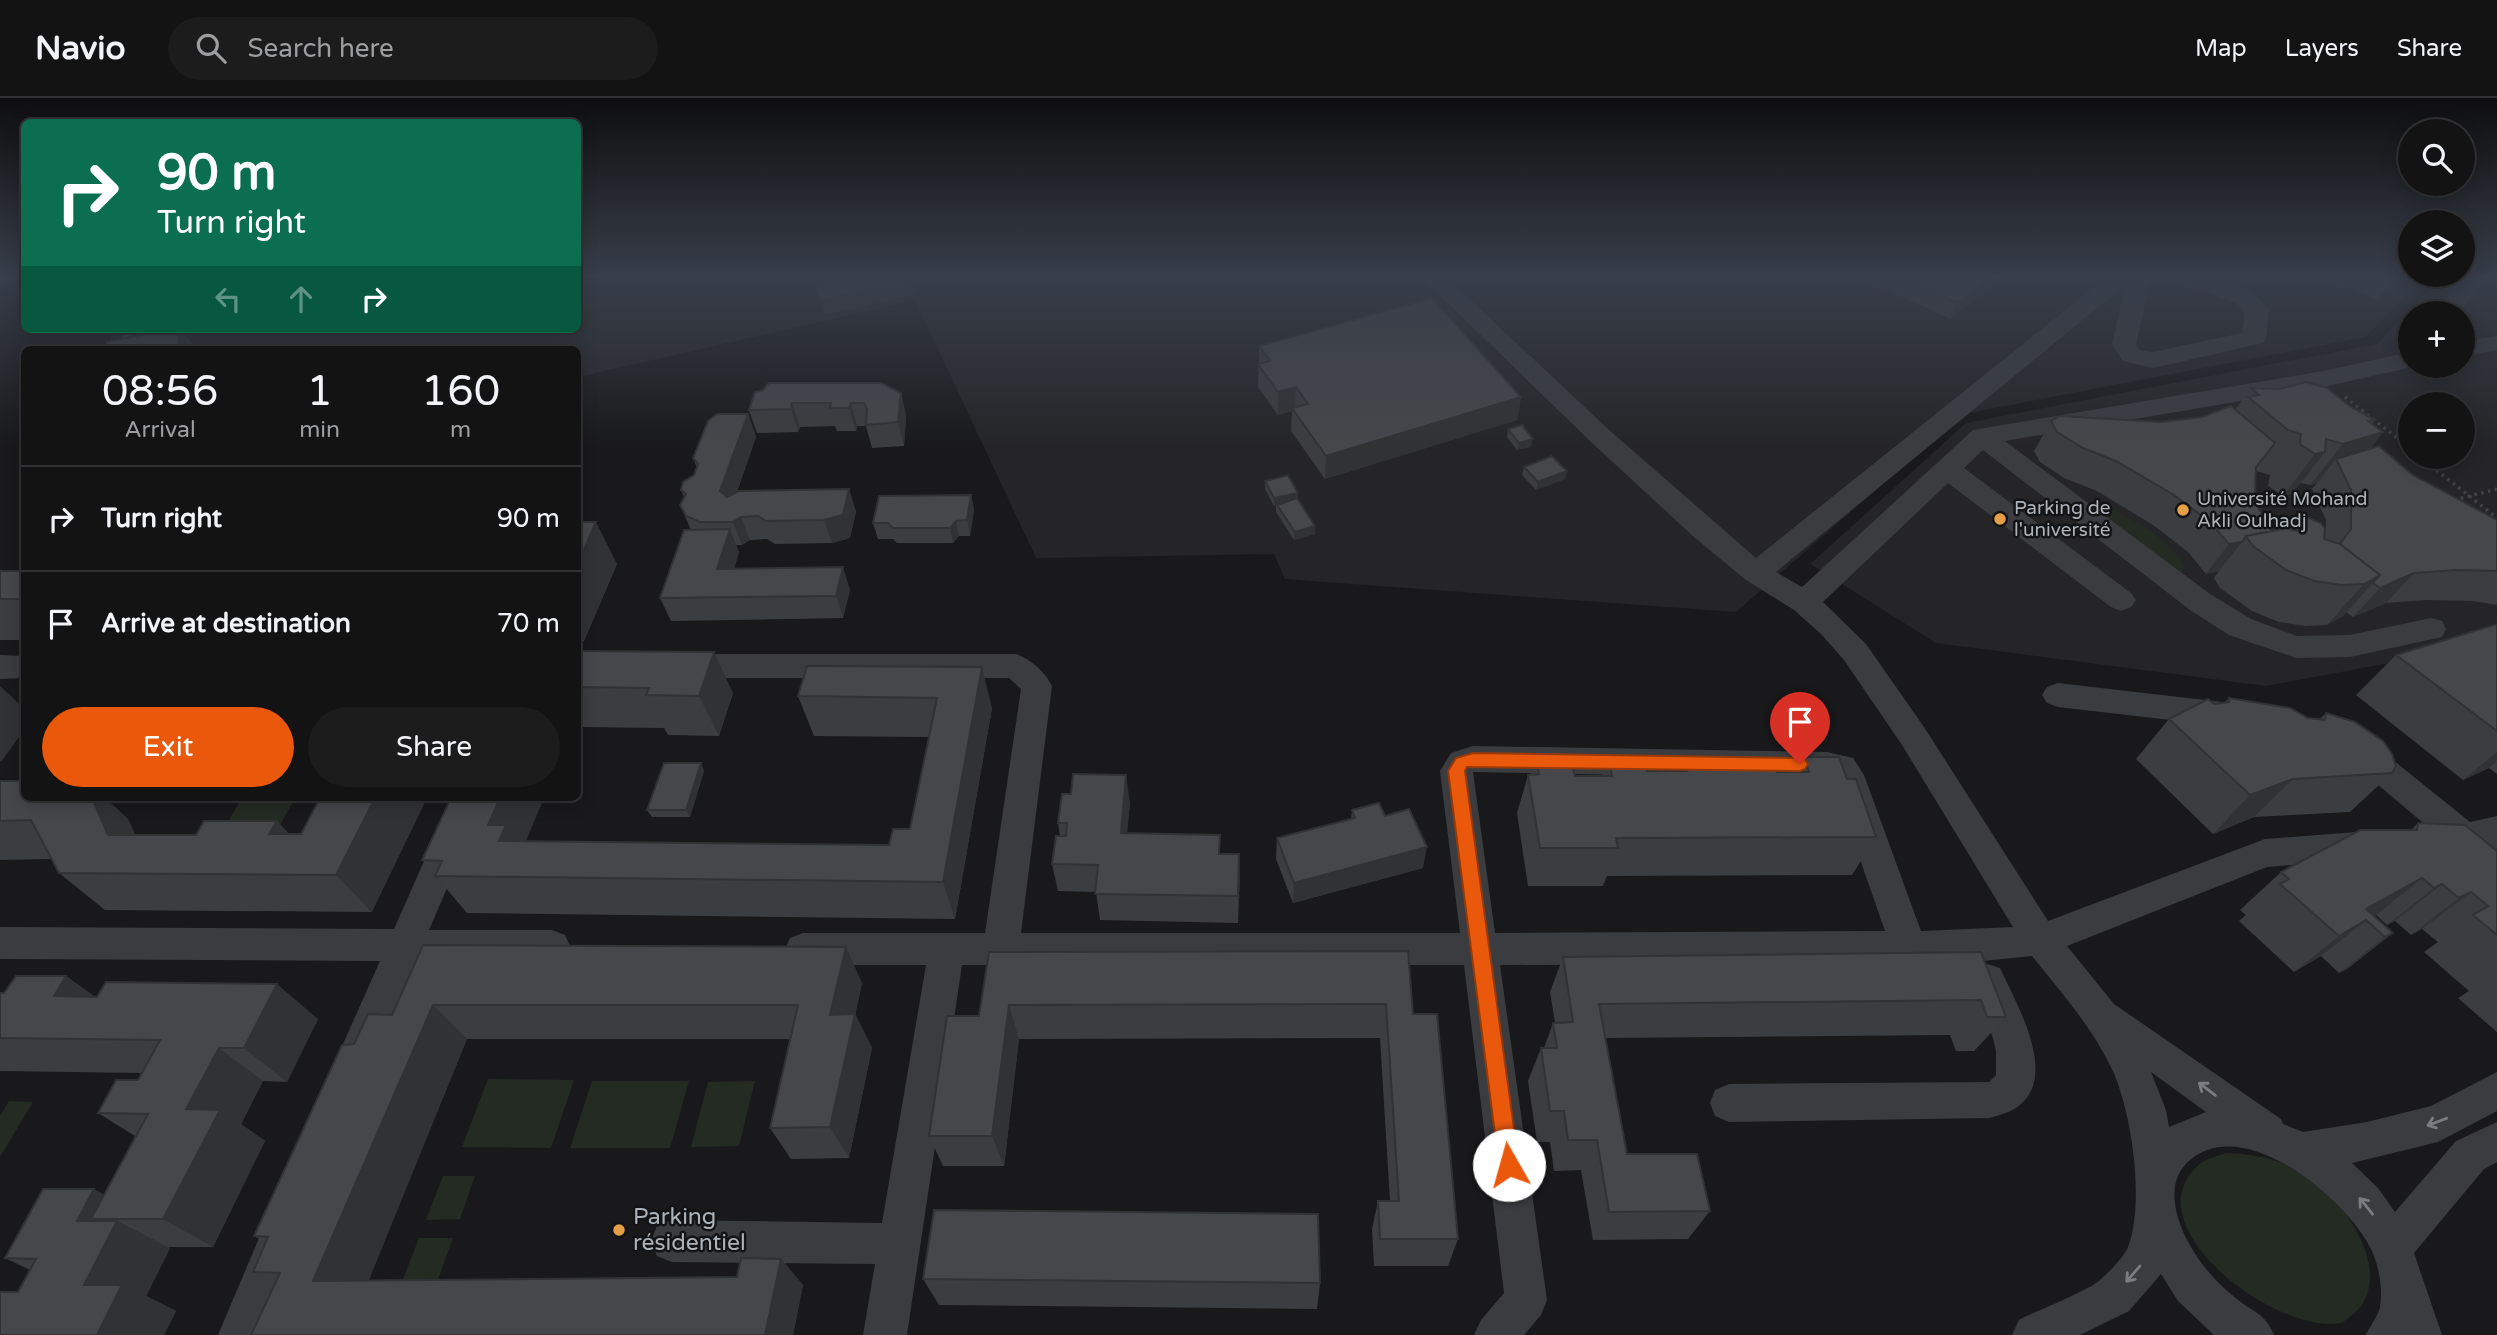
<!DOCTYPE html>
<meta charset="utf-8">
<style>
body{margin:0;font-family:"Varela Round",sans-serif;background:#1c1c1d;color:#f1f3f6;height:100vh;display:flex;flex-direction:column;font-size:26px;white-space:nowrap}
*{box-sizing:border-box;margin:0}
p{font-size:23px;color:#9d9ea0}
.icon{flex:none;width:38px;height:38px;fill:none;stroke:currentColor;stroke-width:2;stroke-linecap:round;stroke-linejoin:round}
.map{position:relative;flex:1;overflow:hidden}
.details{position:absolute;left:21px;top:248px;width:560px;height:455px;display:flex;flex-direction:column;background:#131314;border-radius:10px;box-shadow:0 4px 18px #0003,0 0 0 2px #323234}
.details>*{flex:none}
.guide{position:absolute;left:21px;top:21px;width:560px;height:214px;border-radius:10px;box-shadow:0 4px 18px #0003,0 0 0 2px #323234;background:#0b6e4f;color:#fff;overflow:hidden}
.fabs{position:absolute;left:2398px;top:21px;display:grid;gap:14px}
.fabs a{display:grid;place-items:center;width:77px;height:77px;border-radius:50%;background:#131314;box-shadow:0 4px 18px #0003,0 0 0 2px #323234;font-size:35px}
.pin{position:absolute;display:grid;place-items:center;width:60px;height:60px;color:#fff;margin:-72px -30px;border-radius:50% 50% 50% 0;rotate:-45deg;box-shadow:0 0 7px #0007}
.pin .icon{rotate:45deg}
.me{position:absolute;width:77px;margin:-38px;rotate:353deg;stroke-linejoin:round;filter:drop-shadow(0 0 5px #0008)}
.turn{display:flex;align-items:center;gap:24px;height:147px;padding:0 21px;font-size:32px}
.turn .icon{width:91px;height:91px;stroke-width:2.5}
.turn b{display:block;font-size:49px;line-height:60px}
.lanes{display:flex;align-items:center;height:66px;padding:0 21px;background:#0003;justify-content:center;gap:35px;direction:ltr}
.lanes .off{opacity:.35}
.eta{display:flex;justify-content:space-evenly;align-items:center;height:119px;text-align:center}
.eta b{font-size:42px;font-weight:600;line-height:49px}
.button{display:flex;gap:14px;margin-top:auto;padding:14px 21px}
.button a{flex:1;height:80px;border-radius:42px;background:#ea580c;color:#fff;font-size:28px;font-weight:600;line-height:80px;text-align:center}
.button a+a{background:#1c1c1d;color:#f1f3f6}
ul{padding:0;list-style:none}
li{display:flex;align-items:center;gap:21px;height:105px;padding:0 21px;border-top:2px solid #323234}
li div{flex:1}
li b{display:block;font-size:26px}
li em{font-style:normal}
header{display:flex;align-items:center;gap:42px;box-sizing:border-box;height:98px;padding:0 35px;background:#131314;border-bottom:2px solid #323234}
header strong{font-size:33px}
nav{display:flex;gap:38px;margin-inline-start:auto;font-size:24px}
.search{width:490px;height:63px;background:#1c1c1d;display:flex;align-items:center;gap:18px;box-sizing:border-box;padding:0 24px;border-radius:38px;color:#9d9ea0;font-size:26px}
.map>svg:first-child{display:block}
.built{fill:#252528;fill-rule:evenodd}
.green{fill:#232b23}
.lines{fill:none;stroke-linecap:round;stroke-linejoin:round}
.path{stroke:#404347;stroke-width:3.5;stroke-dasharray:2.5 4.5;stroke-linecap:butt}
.minor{fill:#3a3c40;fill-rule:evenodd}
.wall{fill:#3c3d40;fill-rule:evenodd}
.shaded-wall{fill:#313234}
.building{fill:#46474b;stroke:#313234;stroke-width:2}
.oneway{stroke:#797d83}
.route{fill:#ea580c;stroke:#983908;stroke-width:2}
.poi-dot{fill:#e5a047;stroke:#141416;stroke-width:2.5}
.labels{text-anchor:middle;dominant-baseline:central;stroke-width:5;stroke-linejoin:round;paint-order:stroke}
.poi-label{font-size:19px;fill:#acb2ba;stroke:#141416;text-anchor:start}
.near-poi-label{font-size:23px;fill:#acb2ba;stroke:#141416;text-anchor:start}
</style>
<header>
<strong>Navio</strong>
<div class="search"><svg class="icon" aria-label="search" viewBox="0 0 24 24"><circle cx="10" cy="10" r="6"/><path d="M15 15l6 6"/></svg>Search here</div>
<nav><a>Map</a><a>Layers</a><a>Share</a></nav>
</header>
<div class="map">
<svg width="2497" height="1237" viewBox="0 0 2497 1237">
<rect width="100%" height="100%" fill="#19191b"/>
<path class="built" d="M578 177H2426L2365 239 1963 316 1736 514 1285 481 1274 456 1036 460 915 202 578 279V252H110L112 231H578Z
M2443 177H2497V545L2266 588 1936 545 1810 466 1966 325 2377 246ZM2410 215H2462V268H2410ZM2410 306H2462V359H2410Z"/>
<path class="green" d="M2106 408C2138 424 2168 440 2187 471L2176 476 2093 413Z
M242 700H295L271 743 217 742Z
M488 981 574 982 551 1050 462 1049Z
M592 983H689L670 1050H570Z
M755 983 739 1048 691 1049 708 984Z
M9 1003 33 1004 0 1059V1018Z
M2226 1055C2247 1056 2269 1058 2288 1068 2307 1079 2328 1093 2342 1111 2370 1146 2388 1199 2341 1225 2274 1237 2127 1124 2201 1065 2208 1060 2218 1058 2226 1055Z
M443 1078H475L460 1121 426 1122Z
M419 1140H453L435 1190 400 1189Z"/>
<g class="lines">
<path class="path" d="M2345 299 2410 350
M2420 359 2497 420
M2454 402 2497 391"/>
<path class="minor" d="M0 177H24V180L0 188Z
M1419 177H1444L1608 331 1756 460 2109 177H2151L2136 247 2140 252 2153 254 2242 235 2245 214 2236 205 2175 182 2171 177C2204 177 2249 182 2269 212L2266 240 2263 245 2153 270 2123 263 2112 247 2125 187 1776 474 1802 489 1973 332 2323 273 2410 254V268H2417L2323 289 2005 343 2210 496 2251 521 2297 538 2350 537 2431 520 2442 523 2446 531 2442 539 2350 559 2296 560 2229 537 2190 512 1983 352 1964 370 2131 495 2136 502 2131 509 2121 513 2111 509 1948 385 1823 504 1866 546 1924 629 2048 823 2265 741 2369 733 2381 737 2386 747 2381 757 2369 761 2267 769 2067 848 2114 906 2281 1021 2283 1026 2303 1034 2367 1024 2431 1008 2497 974V1013L2438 1044 2352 1065 2378 1090 2395 1114 2456 1043 2497 1024V1064L2484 1071 2414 1155 2442 1237H2366C2370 1228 2378 1218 2380 1209 2383 1190 2379 1168 2371 1151 2347 1102 2245 1015 2190 1062 2172 1077 2172 1099 2178 1120 2188 1152 2211 1181 2237 1201 2254 1215 2265 1215 2274 1237H2214L2178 1203 2161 1176 2129 1213 2080 1237H2012L2019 1222C2038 1212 2086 1194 2100 1182 2109 1174 2124 1159 2128 1149 2145 1105 2132 1014 2112 971 2092 929 2061 894 2032 858L1973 864 1909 865 1500 867 1547 1202 1541 1217 1524 1237H1474L1481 1222 1504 1195 1464 867H962L907 1237H863L875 1166 672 1164 657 1158 651 1143 657 1128 672 1122 882 1125 926 867H803L790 862 785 851 790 840 803 835H985L1021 591 1009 580H678L667 576 663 568 667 560 678 556H1016C1031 561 1045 574 1052 588L1021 835H1460L1440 673 1451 655 1473 648 1827 654 1853 660 1864 677 1921 833 2013 829 1902 647 1844 562 1821 536 1794 512 1746 482 1695 440 1590 343ZM1473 674 1832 681 1885 833 1495 835ZM2151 974 2206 1014 2169 1029 2166 1012Z
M2465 177 2489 178 2458 215H2433Z
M2497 238V252L2462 259V244Z
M0 557 24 558V580L0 581Z
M2058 585 2231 605 2242 608 2247 617 2242 626 2231 629 2058 609 2047 605 2042 597 2047 589Z
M2357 638 2368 642 2470 724 2497 718V780L2485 776 2458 753 2434 755 2422 751 2417 741 2422 731 2428 729 2346 660 2341 651 2346 642Z
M452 700H486L429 832H552L565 837 570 848 565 859 552 864 416 863 371 967 358 973 345 967 339 955 380 863 0 861V829L394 831Z
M1987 866 2000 870C2016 905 2058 975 2020 1007 2012 1014 1999 1017 1990 1020L1729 1024 1715 1018 1710 1005 1715 992 1729 986 1989 984 1996 977V953L1992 937 1969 882 1974 870Z
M280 1120 295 1126 301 1141 262 1237H218L265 1126Z"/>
</g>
<path class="wall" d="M1857 177H2007L1950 221Z
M2317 177H2400L2377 201Z
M1259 248 1521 299 1517 322 1325 381 1291 333 1292 313 1278 317 1258 289Z
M2251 290 2351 309 2375 322 2372 326 2383 334 2370 351 2413 377 2497 422V507L2473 503 2428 502 2386 505 2353 519 2346 514 2343 518 2327 527 2305 528 2279 524 2252 513 2220 490 2214 480 2219 473 2206 476 2188 454 2153 427 2097 393 2064 380 2040 364 2034 353 2051 323 2161 324 2202 319 2235 312ZM2256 373 2270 377 2268 388 2283 398 2292 396 2300 385 2310 387 2317 385 2312 391 2326 422 2325 442 2301 423 2293 432 2272 433 2259 411 2255 396Z
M755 294 901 295 906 318 904 348 872 350 866 328H857L856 333H837L835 328 800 329 798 334 757 335 749 312Z
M748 316 756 339 737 394 849 391 856 414 850 440 832 445 775 446 767 441 750 442 742 447H736L739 454 734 471 850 492 843 520 671 523 660 500 691 432 680 407 684 399 681 392 694 377 697 370 693 360Z
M1508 331 1531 349 1517 352 1507 339Z
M1524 369 1565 381 1536 392 1522 377Z
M1265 383 1298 395V402L1315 436 1294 442 1276 414V408H1274L1265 391Z
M971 397 974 412 970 438H959L953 445H897L893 441H878L873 425Z
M578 424 617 466 584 543H578Z
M0 473H24V542H0Z
M2497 526V676L2489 670 2463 682 2356 597 2396 557Z
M578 553 733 595 719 638 668 637 664 630 578 629Z
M807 568 992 610 955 821 467 815 422 762 526 743 889 747 910 731 929 639 814 638 798 598Z
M2229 600 2308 620 2320 621 2326 615 2392 675 2350 714 2254 719 2213 736 2136 661 2169 621 2214 606 2224 605Z
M1536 658 1575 678H1602L1608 661 1647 673H1679L1684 661 1777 674H1797L1804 659 1847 681 1876 739 1852 777 1607 778 1603 788H1528L1517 715 1528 677 1531 676Z
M701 665 704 673 690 719H652L647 712Z
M0 683 24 700H105L128 721 135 737H196L277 723 289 736H301L372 814 105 812 59 775 51 761 0 762Z
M1130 705 1127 735 1221 756H1239L1238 825 1100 822 1096 794 1058 793 1052 766 1060 738 1058 725Z
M1352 712 1385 718 1423 770 1293 805 1276 761 1277 740 1351 721Z
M2418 725 2497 753V934L2458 900 2469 893 2424 854 2438 844 2422 831 2411 837 2395 823 2387 827 2376 817 2374 818 2393 835 2347 871 2339 875 2321 858 2294 874 2239 823 2246 817 2240 812 2281 774 2411 732Z
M423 847 862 885 855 916 872 950 849 1060 791 1061 770 1030 790 941H467L368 1182 737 1179 781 1161 803 1187 793 1237H251L275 1186 253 1174 266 1145 254 1138 354 946 392 917Z
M1408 853 1413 916 1458 1141 1448 1168H1374L1372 1131 1378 1103H1390L1380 940 1019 941 1004 1068H943L929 1038 979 918 989 854Z
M1981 854 2006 919 1974 953H1956L1950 937 1605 940 1627 1056 1710 1113 1688 1141 1593 1142 1581 1072 1554 1073 1550 1044H1537L1528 983 1541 950H1544L1553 925H1555L1550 894 1563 859Z
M66 878 95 899 318 921 287 984 263 983 241 1026 265 1043 213 1149H167L170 1150 146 1198 176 1213 164 1237H0L18 1194 30 1172 5 1160 104 1096 135 1038 98 1015 138 982 143 975 0 973V895H4Z
M923 1181 1320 1185 1317 1211 939 1207Z"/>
<path class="shaded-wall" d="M1994 177H2007L1950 221 1957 205Z
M2397 177H2400L2377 201 2388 186Z
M915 180 918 196 825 217 821 202Z
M179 231H182L196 252H178Z
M1296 289 1295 312 1292 310V313L1278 317V294Z
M901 295 906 318 904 348 898 324Z
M1521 299 1517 322 1325 381 1326 358Z
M792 305 800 329 798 334 791 311Z
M851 305 857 328 856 333 849 310Z
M748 316 756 339 729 416 720 393Z
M2383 334 2349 376 2336 361 2317 385 2310 387 2343 346Z
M1533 341 1531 349 1517 352 1519 345Z
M2325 354 2292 396 2283 398 2315 356Z
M1567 373 1565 381 1536 392 1538 384Z
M849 391 856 414 850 440 832 445 824 422Z
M1298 395V402L1274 408V400Z
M971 397 974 412 970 438 967 422Z
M741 419 750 442 742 447 733 424Z
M956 423 959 438 953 445 950 430Z
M596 424 617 466 584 543 578 532V465Z
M1315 428V436L1294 442 1295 434Z
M730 431 739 454 727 494 717 471Z
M2242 444 2219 473 2206 476 2229 446Z
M843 469 850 492 843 520 836 498Z
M2414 475 2386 505 2353 519 2380 490Z
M2380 477 2343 518 2327 527 2364 486Z
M714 554 733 595 719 638 699 598Z
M982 569 992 610 955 821 943 784Z
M0 588 24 610V632L1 664 0 663Z
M2497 654V663L2489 670 2463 682Z
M701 665 704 673 690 719 686 712Z
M1126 677 1130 705 1124 762 1121 735Z
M2293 681 2254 719 2213 736 2250 697Z
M92 700H105L128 721 152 775 108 737Z
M375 700H427L372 814 336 777Z
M500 700H544L523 750 527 779 488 727Z
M277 723 314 762 269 736Z
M1427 749 1423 770 1293 805 1294 785Z
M1239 756 1240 783 1238 825V798Z
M2422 780 2376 817 2364 824 2321 858 2294 874 2339 838 2366 811Z
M2442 786 2395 823 2387 827 2434 790Z
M2471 794 2422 831 2411 837 2459 800Z
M2393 835 2347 871 2339 875 2385 839Z
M846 849 862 885 848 951 830 917Z
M66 878 115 913 54 898Z
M277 886 318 921 287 984 244 950Z
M433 907 467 941 358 1209 313 1183Z
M1009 907 1019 941 1004 1068 992 1038Z
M855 916 872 950 849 1060 830 1029Z
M219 950 263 983 241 1026 265 1043 213 1149 163 1121 186 1011Z
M94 1091 146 1119 91 1121 112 1132 117 1123 170 1150 146 1198 176 1213 164 1237H97L84 1187 77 1123Z
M781 1161 803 1187 793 1237H765Z"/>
<path class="building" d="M866 177H914L915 180 821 202 816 189Z
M1897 177H1994L1957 205Z
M2366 177H2397L2388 186Z
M1432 200 1521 299 1326 358 1292 310 1308 306 1296 289 1278 294 1258 266 1270 263 1259 248Z
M123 231H167L122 241Z
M167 231H179L178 252H106L107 244Z
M2306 284 2327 290 2351 309 2375 322 2368 323 2383 334 2343 346 2326 341 2325 354 2315 356 2300 346 2301 336 2288 332 2248 299 2259 297 2251 290 2280 291Z
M769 285H881L901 295 898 324 866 327 867 311 864 305H851L849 310H830L831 305H792L791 311 749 312 755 294 763 292Z
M2231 308 2275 345 2256 369 2255 396 2259 411 2272 433 2246 438 2242 444 2229 446 2210 424 2174 397 2116 363 2083 350 2057 334 2051 323 2060 318 2161 324 2202 319Z
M717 316H748L720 393 727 399 739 393 849 391 843 417 824 422 766 423 758 418 741 419 733 424H700L686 418 680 407 686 396 681 392 683 384 694 377 698 366 693 360 708 323Z
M1522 327 1533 341 1519 345 1508 331Z
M2379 348 2413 377 2497 422V473L2457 472 2414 475 2380 490 2373 485 2380 477 2340 446 2351 431V392L2336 361Z
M1552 358 1567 373 1538 384 1524 369Z
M1288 377 1298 395 1274 400 1265 383Z
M971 397 967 422 956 423 950 430H893L888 425H873L879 398Z
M1297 400 1315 428 1295 434 1277 407Z
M2309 420 2321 425 2325 431 2324 441 2340 446 2380 477 2364 486 2341 487 2314 483 2286 472 2253 448 2246 438 2286 430 2301 434V423Z
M578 424H596L578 465Z
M730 431 717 471 843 469 836 498 660 500 684 432Z
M0 473H24V501H0Z
M2497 526V633L2396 557Z
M578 553 714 554 699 598 646 597 649 590 578 589Z
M807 568 982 569 943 784 435 778 442 763 422 762 451 700H500L488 727H506L499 743 889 747 893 731H910L937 600 798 598Z
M2229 600 2290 610 2308 620 2325 622 2326 615 2355 624 2383 643 2392 656 2396 668 2392 675 2293 681 2250 697 2169 621 2208 601 2214 606 2229 604Z
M1536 658H1570L1575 678H1612L1608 661H1645L1647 673H1687L1684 661 1772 660 1777 674H1809L1804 659H1839L1847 681H1856L1876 739 1616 740 1618 750H1540L1528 677 1539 676Z
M664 665H701L686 712H647Z
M1073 676 1126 677 1121 735 1220 737 1219 756H1239L1238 798 1095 796 1098 767 1052 766 1056 738H1066L1067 725H1058L1062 696H1071Z
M0 683H24V700H92L108 737H196L204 723H277L269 736H301L320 700H375L336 777 59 775 31 722 0 723Z
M1379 705 1385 718 1409 711 1427 749 1294 785 1277 740 1355 720 1352 712Z
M2418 725 2465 727 2497 753V837L2473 817 2488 808 2471 794 2459 800 2442 786 2434 790 2422 780 2366 811 2393 835 2385 839 2366 822 2339 838 2280 786 2289 781 2281 774 2360 732H2417Z
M423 847 846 849 830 917 855 916 830 1029 770 1030 798 907H433L313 1183 737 1179 741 1160 781 1161 765 1237H251L280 1175 253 1174 268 1139 254 1138 342 947 354 946 368 916 392 917Z
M1408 853 1413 916H1437L1458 1141H1380L1378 1103H1399L1386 906 1009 907 992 1038H929L947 918H979L989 854Z
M1981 854 2006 919H1987L1981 902 1599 906 1627 1056H1697L1710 1113 1609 1114 1597 1042H1568L1564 1013H1550L1541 950H1557L1553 925 1573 924 1563 859Z
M16 878H66L54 898 97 899 106 884 277 886 244 950H219L186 1011 220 1012 163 1121H91L148 1016 98 1015 116 982H138L160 942 0 940V895H4Z
M43 1091H94L77 1123H117L84 1187H122L97 1237H0V1194H18L36 1161 5 1160Z
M934 1112 1318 1116 1320 1185 923 1181Z"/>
<defs><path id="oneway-shaft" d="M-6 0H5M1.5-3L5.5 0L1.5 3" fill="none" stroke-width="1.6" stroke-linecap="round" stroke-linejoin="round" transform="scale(1.75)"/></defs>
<g class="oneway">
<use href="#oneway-shaft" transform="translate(2207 991) rotate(-143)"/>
<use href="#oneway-shaft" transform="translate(2437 1024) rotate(159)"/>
<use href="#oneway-shaft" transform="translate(2366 1108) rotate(-129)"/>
<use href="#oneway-shaft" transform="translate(2133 1176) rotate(131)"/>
</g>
<linearGradient id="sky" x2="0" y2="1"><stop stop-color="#0e0e0f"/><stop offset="0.51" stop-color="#383e4a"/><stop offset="1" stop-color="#383e4a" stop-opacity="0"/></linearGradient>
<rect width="2497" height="350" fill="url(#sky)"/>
<path class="route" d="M1473 655 1800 660 1805 661 1808 666 1805 671 1800 673 1467 669 1465 673 1519 1067 1516 1074 1509 1077 1502 1074 1499 1067 1448 673 1456 660Z"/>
<g class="poi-dot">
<circle cx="2183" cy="412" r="7"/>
<circle cx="2000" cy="421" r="7"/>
<circle cx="619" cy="1132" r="7"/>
</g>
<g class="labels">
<g class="poi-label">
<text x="2197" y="401">Université Mohand<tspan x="2197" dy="22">Akli Oulhadj</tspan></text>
<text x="2014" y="410">Parking de<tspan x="2014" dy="22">l'université</tspan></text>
</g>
<g class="near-poi-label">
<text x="633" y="1119">Parking<tspan x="633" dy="26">résidentiel</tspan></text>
</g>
</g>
</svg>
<div class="fabs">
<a><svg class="icon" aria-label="search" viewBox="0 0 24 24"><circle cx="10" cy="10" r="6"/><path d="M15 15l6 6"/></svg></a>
<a><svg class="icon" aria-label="layers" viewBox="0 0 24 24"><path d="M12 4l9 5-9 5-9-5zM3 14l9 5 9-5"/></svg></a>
<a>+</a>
<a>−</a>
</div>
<div class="pin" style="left:1800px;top:666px;background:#d93025"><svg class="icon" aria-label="arrive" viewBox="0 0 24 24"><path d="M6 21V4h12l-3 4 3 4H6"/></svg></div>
<svg class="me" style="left:1509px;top:1067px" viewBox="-20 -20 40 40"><circle r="19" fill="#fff"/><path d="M0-13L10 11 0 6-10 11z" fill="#ea580c"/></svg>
<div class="guide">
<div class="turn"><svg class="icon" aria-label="right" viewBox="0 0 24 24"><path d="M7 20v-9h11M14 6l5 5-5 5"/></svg><div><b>90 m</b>Turn right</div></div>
<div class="lanes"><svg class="icon off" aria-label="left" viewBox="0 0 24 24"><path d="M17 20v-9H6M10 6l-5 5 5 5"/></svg><svg class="icon off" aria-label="ahead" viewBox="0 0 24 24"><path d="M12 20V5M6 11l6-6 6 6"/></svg><svg class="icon" aria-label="right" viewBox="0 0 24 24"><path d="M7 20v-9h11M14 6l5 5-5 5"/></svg></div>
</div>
<section class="details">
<div class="eta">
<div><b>08:56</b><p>Arrival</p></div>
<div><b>1</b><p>min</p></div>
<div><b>160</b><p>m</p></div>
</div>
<ul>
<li><svg class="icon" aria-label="right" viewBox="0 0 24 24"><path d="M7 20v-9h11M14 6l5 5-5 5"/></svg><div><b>Turn right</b></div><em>90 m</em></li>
<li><svg class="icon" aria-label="arrive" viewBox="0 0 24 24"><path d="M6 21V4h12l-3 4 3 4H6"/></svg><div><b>Arrive at destination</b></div><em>70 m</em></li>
</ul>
<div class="button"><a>Exit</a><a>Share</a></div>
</section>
</div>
